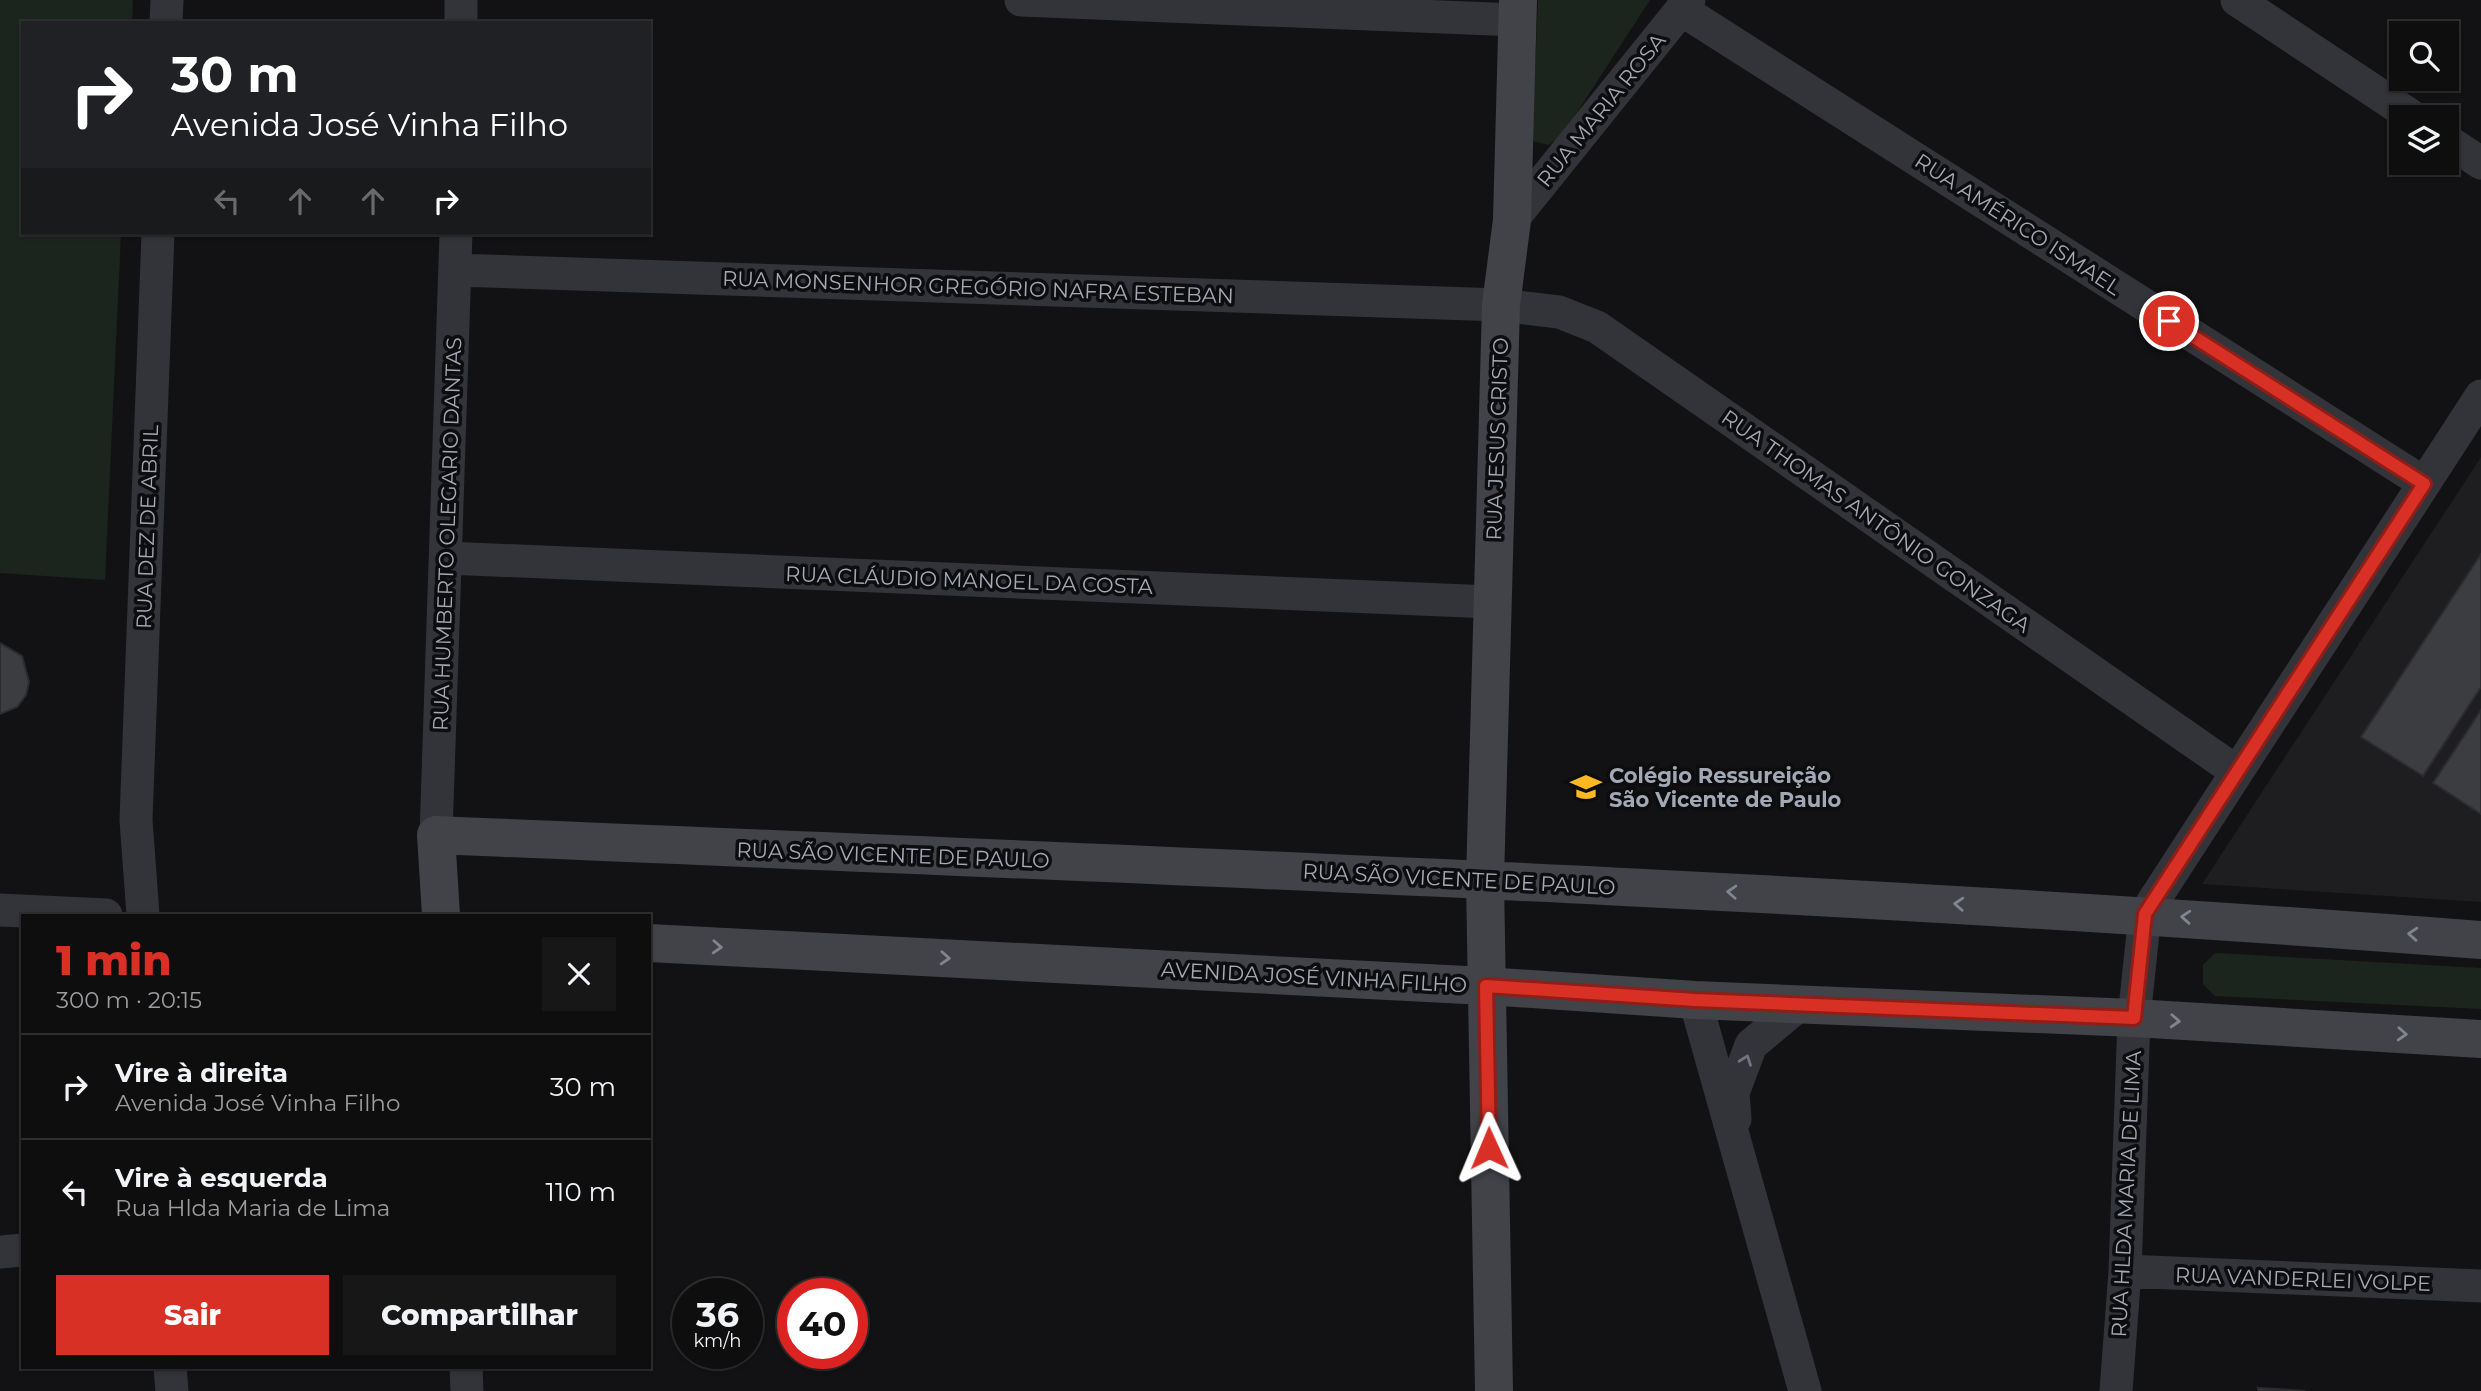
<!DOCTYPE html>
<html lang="pt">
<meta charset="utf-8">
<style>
body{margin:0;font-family:Montserrat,sans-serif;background:#171718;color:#f1f3f6;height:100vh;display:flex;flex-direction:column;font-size:26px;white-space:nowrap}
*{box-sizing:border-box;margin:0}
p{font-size:23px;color:#9b9c9e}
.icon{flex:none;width:38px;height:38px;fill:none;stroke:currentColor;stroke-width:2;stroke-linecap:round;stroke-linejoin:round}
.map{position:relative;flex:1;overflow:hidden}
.drawer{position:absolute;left:21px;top:914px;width:630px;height:455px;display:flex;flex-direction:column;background:#0e0e0f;border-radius:0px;box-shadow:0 2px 5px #0004,0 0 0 2px #2e2e2f}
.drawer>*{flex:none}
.banner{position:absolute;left:21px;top:21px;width:630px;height:214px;border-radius:0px;box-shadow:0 2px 5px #0004,0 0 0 2px #2e2e2f;background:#202124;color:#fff;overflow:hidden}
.buttons{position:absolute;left:2389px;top:21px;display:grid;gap:14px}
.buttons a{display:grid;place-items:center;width:70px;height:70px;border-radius:0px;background:#0e0e0f;box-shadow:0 2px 5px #0004,0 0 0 2px #2e2e2f;font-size:35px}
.speed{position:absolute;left:672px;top:1278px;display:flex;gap:14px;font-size:35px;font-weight:700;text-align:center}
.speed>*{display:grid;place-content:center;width:91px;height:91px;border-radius:50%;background:#0e0e0f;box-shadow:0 2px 5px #0004,0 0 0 2px #2e2e2f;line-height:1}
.speed small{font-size:18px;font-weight:400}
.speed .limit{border:10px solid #d22;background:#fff;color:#111}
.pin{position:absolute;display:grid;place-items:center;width:60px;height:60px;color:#fff;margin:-30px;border:4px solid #fff;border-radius:50%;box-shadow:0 2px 7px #0007}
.me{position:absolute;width:77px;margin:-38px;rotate:359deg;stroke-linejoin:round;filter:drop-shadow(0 0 5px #0008)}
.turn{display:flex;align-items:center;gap:24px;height:147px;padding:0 35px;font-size:32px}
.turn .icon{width:91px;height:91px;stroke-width:2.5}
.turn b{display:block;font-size:49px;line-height:60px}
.lanes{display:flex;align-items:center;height:66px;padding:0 35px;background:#0003;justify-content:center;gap:35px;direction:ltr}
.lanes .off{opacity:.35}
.round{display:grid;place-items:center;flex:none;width:74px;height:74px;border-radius:0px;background:#171718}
.overview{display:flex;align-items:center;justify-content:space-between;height:119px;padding:0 35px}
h1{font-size:42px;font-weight:800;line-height:52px;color:#d93025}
.button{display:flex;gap:14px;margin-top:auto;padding:14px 35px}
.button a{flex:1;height:80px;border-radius:0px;background:#d93025;color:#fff;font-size:28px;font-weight:800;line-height:80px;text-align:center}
.button a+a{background:#171718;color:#f1f3f6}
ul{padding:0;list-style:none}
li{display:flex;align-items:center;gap:21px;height:105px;padding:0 35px;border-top:2px solid #2e2e2f}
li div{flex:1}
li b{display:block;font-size:26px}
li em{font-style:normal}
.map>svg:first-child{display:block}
.built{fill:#1e1e21}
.green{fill:#1c241e}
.building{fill:#3c3d41;stroke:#2c2c30;stroke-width:2}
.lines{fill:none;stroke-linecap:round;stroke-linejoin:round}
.street{stroke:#333439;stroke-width:33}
.secondary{stroke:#414349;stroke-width:38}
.oneway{stroke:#81858f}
.oneway2{stroke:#71747d}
.route-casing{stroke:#8d1f18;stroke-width:18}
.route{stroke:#d93025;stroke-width:12}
.labels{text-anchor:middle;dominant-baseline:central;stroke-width:7;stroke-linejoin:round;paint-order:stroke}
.street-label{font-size:21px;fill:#a3a8b5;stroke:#0d0d0f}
.poi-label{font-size:21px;font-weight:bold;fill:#a3a8b5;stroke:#0d0d0f;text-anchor:start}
</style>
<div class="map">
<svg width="2481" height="1391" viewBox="0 0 2481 1391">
<rect width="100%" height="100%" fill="#121214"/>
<path class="built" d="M2481 457V554L2362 737 2423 776 2481 687V710L2433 783 2481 814V902L2202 884Z"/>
<path class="green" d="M0 0H133L132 23H23V233H121L105 580 0 573Z
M1538 0H1650L1563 134 1549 145 1532 141Z
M2215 953 2481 968V1009L2215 996 2203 984V965Z"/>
<path class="building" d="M2481 554V687L2423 776 2361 737Z
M0 643 22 656 29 682 26 695 17 707 0 714Z
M2481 710V814L2433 783Z
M2258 1388 2306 1391H2258Z"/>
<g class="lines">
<path class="street" d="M1021 0 1517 20
M2237 0 2413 117
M1682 10 2424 483
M166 23 167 0
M461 23V0
M2446 140 2481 163
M1512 220 1689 0
M455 270 1501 305 1559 312 1597 327 2237 772
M447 558 1491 602
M436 835 456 233
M0 910 106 915
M143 915 136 820 158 233
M1695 1000 1805 1391
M1735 1119 1733 1093 1751 1045 1800 1004
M0 1252 23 1250
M2125 1271 2481 1286
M170 1367 172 1391
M466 1367 467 1391
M2116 1391 2125 1271 2134 1018 2145 914 2481 396"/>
<path class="secondary" d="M441 915 436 835C1118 864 1800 888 2481 940
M649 943 1486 986 1695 1000 2134 1018 2481 1039
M1494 1391 1485 880 1501 305 1512 220 1518 0"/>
</g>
<defs><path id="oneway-chevron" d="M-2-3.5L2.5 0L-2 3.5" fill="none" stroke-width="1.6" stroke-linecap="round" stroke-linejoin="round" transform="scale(1.75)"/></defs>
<g class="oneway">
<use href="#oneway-chevron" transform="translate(1732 892) rotate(-177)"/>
<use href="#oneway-chevron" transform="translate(1959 904) rotate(-177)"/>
<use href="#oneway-chevron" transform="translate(2186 917) rotate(-176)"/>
<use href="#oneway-chevron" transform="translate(2413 934) rotate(-176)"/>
<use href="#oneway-chevron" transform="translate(717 947) rotate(3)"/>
<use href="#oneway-chevron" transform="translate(945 958) rotate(3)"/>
<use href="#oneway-chevron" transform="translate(2175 1021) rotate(3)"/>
<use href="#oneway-chevron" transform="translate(2402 1034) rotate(3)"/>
</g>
<use class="oneway2" href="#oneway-chevron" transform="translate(1746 1060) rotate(-70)"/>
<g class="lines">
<g class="route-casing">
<path id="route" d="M1489 1148 1486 986 1695 1000 2134 1018 2145 914 2424 484 2169 321"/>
</g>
<use href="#route" class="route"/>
</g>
<defs>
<g id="school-bare" transform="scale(2.415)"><path d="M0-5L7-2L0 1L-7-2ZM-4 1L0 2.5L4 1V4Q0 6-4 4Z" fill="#fbb724" stroke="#0d0d0f" stroke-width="2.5" paint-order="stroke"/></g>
</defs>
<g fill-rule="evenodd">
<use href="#school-bare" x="1586" y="787"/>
</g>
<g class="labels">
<g class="street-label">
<text transform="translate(1601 110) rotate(-51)">RUA MARIA ROSA</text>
<text transform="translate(2018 224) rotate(33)">RUA AMÉRICO ISMAEL</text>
<text transform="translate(978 287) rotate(2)">RUA MONSENHOR GREGÓRIO NAFRA ESTEBAN</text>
<text transform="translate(1497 439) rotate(-88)">RUA JESUS CRISTO</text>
<text transform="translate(1876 521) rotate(35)">RUA THOMAS ANTÔNIO GONZAGA</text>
<text transform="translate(147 527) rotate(-88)">RUA DEZ DE ABRIL</text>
<text transform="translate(447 534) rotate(-88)">RUA HUMBERTO OLEGARIO DANTAS</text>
<text transform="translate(969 580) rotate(2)">RUA CLÁUDIO MANOEL DA COSTA</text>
<text transform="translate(893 855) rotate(2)">RUA SÃO VICENTE DE PAULO</text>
<text transform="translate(1459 879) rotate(3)">RUA SÃO VICENTE DE PAULO</text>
<text transform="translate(1314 977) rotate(3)">AVENIDA JOSÉ VINHA FILHO</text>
<text transform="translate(2126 1194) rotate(-87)">RUA HLDA MARIA DE LIMA</text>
<text transform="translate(2303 1279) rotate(2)">RUA VANDERLEI VOLPE</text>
</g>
<g class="poi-label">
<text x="1609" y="775">Colégio Ressureição<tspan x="1609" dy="24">São Vicente de Paulo</tspan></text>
</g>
</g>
</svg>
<div class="buttons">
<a><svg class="icon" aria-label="search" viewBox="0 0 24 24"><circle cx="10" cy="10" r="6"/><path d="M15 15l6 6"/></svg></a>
<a><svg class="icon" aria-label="layers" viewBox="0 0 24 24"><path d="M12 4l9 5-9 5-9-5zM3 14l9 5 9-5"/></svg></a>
</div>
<div class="speed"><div>36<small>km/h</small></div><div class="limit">40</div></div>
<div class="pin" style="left:2169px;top:321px;background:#d93025"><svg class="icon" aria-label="arrive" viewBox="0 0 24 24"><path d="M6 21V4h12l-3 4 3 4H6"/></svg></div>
<svg class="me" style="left:1489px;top:1148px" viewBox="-20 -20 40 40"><path d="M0-17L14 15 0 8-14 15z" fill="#d93025" stroke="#fff" stroke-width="4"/></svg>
<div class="banner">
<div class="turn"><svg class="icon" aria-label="right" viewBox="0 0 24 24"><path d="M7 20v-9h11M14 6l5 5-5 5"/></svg><div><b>30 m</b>Avenida José Vinha Filho</div></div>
<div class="lanes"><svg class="icon off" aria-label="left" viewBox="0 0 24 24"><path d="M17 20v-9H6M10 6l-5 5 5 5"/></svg><svg class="icon off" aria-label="ahead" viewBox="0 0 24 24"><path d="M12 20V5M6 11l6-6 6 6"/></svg><svg class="icon off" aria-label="ahead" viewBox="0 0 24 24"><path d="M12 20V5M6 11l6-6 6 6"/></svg><svg class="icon" aria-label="right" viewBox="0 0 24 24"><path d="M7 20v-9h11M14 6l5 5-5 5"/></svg></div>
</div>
<section class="drawer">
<div class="overview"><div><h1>1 min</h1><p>300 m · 20:15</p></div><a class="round"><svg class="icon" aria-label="close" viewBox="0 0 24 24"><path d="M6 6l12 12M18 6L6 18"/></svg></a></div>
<ul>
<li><svg class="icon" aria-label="right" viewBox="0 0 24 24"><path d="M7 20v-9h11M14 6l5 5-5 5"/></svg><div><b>Vire à direita</b><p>Avenida José Vinha Filho</p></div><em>30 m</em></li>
<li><svg class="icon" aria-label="left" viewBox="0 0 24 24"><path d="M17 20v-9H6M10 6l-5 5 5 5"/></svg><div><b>Vire à esquerda</b><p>Rua Hlda Maria de Lima</p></div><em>110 m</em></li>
</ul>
<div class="button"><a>Sair</a><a>Compartilhar</a></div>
</section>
</div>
